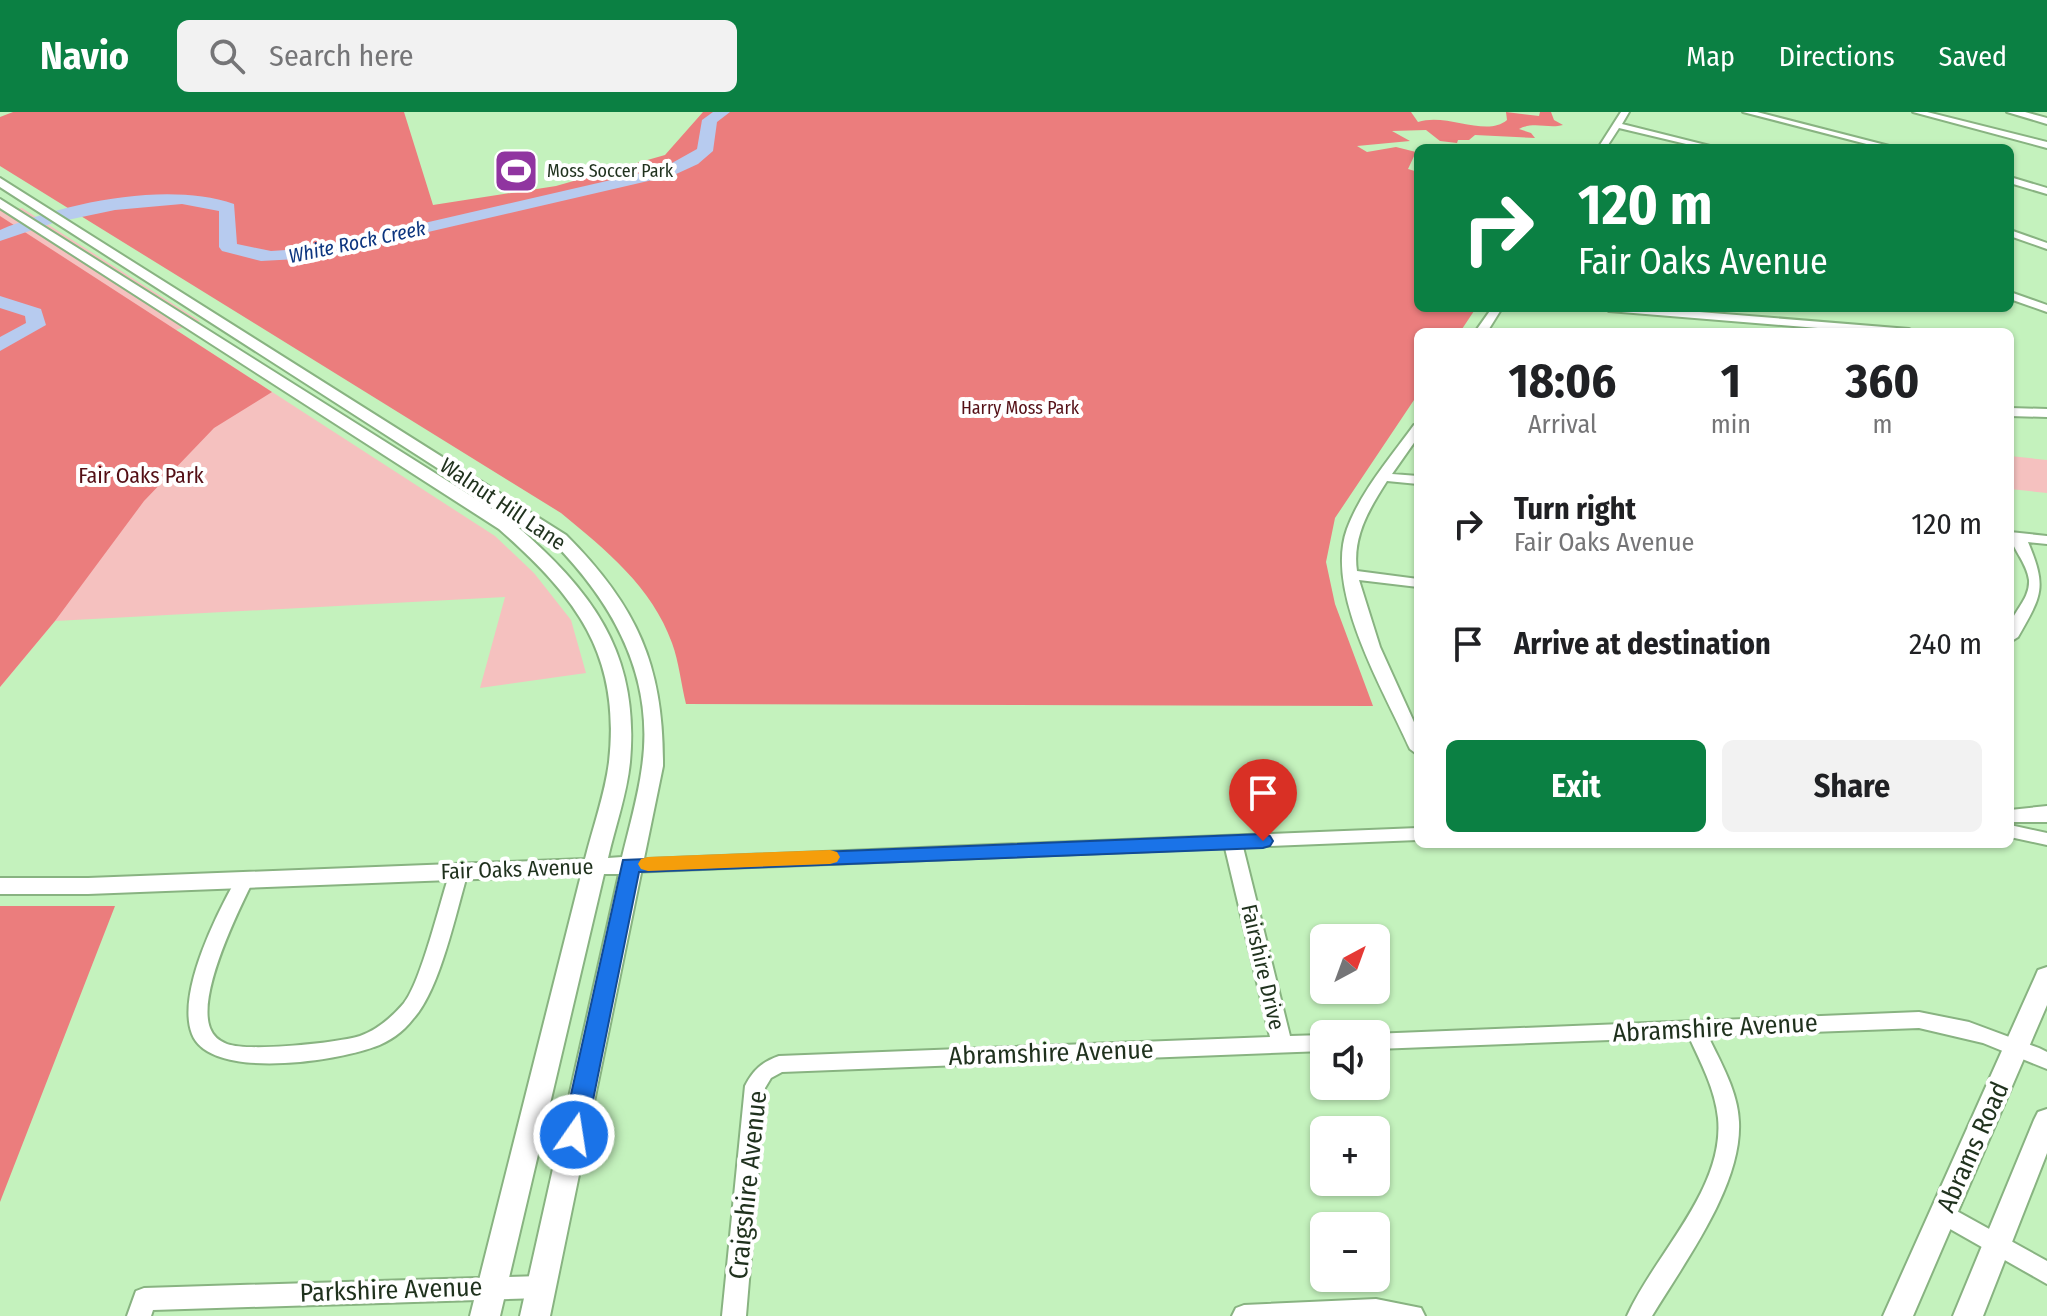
<!DOCTYPE html>
<meta charset="utf-8">
<style>
body{margin:0;font-family:"Fira Sans Condensed",sans-serif;background:#f2f2f2;color:#202124;height:100vh;display:flex;flex-direction:column;font-size:30px;white-space:nowrap}
*{box-sizing:border-box;margin:0}
p{font-size:26px;color:#757577}
.icon{flex:none;width:44px;height:44px;fill:none;stroke:currentColor;stroke-width:2;stroke-linecap:round;stroke-linejoin:round}
.map{position:relative;flex:1;overflow:hidden}
.drawer{position:absolute;left:1414px;top:216px;width:600px;height:520px;display:flex;flex-direction:column;background:#fff;border-radius:12px;box-shadow:0 2px 6px #0004}
.drawer>*{flex:none}
.hud{position:absolute;left:1414px;top:32px;width:600px;height:168px;border-radius:12px;box-shadow:0 2px 6px #0004;background:#0b8043;color:#fff;overflow:hidden}
.needle{width:52px;rotate:41deg}
.fabs{position:absolute;left:1310px;top:812px;display:grid;gap:16px}
.fabs a{display:grid;place-items:center;width:80px;height:80px;border-radius:12px;background:#fff;box-shadow:0 2px 6px #0004;font-size:40px}
.pin{position:absolute;display:grid;place-items:center;width:68px;height:68px;color:#fff;margin:-82px -34px;border-radius:50% 50% 50% 0;rotate:-45deg;box-shadow:0 0 8px #0007}
.pin .icon{rotate:45deg}
.me{position:absolute;width:88px;margin:-44px;rotate:13deg;stroke-linejoin:round;filter:drop-shadow(0 0 6px #0008)}
.turn{display:flex;align-items:center;gap:28px;height:168px;padding:0 32px;font-size:36px}
.turn .icon{width:104px;height:104px;stroke-width:2.5}
.turn b{display:block;font-size:56px;line-height:68px}
.eta{display:flex;justify-content:space-evenly;align-items:center;height:136px;text-align:center}
.eta b{font-size:48px;font-weight:700;line-height:56px}
.cta{display:flex;gap:16px;margin-top:auto;padding:16px 32px}
.cta a{flex:1;height:92px;border-radius:12px;background:#0b8043;color:#fff;font-size:32px;font-weight:700;line-height:92px;text-align:center}
.cta a+a{background:#f2f2f2;color:#202124}
ul{padding:0;list-style:none}
li{display:flex;align-items:center;gap:24px;height:120px;padding:0 32px}
li div{flex:1}
li b{display:block;font-size:30px}
li em{font-style:normal}
header{display:flex;align-items:center;gap:48px;box-sizing:border-box;height:112px;padding:0 40px;background:#0b8043;color:#fff}
header strong{font-size:38px}
nav{display:flex;gap:44px;margin-inline-start:auto;font-size:28px}
.search{width:560px;height:72px;background:#f2f2f2;display:flex;align-items:center;gap:20px;box-sizing:border-box;padding:0 28px;border-radius:12px;color:#757577;font-size:30px}
.map>svg:first-child{display:block}
.green{fill:#f5c1bf}
.forest{fill:#eb7d7d}
.lines{fill:none;stroke-linecap:round;stroke-linejoin:round}
.river{fill:#b7cbef;fill-rule:evenodd}
.minor-casing{stroke:#88b381;stroke-width:4}
.major-casing{stroke:#88b381;stroke-width:4}
.minor{fill:#fff;fill-rule:evenodd}
.major{fill:#fff;fill-rule:evenodd}
.route{fill:#1a73e8;stroke:#114b97;stroke-width:2}
.slow{fill:#f59e0b}
.labels{text-anchor:middle;dominant-baseline:central;stroke-width:8;stroke-linejoin:round;paint-order:stroke}
.far-poi-label{font-size:18px;fill:#1f311d;stroke:#fff;text-anchor:start}
.far-park-label{font-size:18px;fill:#551016;stroke:#fff}
.far-water-label{font-size:20px;font-style:italic;fill:#0c357f;stroke:#fff}
.park-label{font-size:22px;fill:#551016;stroke:#fff}
.street-label{font-size:22px;fill:#1f311d;stroke:#fff}
.near-street-label{font-size:26px;fill:#1f311d;stroke:#fff}
</style>
<header>
<strong>Navio</strong>
<div class="search"><svg class="icon" aria-label="search" viewBox="0 0 24 24"><circle cx="10" cy="10" r="6"/><path d="M15 15l6 6"/></svg>Search here</div>
<nav><a>Map</a><a>Directions</a><a>Saved</a></nav>
</header>
<div class="map">
<svg width="2047" height="1204" viewBox="0 0 2047 1204">
<rect width="100%" height="100%" fill="#c4f2bd"/>
<path class="green" d="M22 96 200 209 176 218 495 424 534 461 571 508 586 561 480 576 505 485 55 509 0 575V99Z
M2010 344 2047 348V381L2010 377Z"/>
<path class="forest" d="M13 0H404L433 93 556 74 665 43 703 0H1411L1418 10C1447 0 1486 26 1507 8L1506 0 1539 4 1540 0H1551L1554 8 1563 13C1548 17 1534 9 1519 17L1531 21 1535 26 1475 23 1469 28H1458L1457 31 1440 29 1426 18 1392 19 1410 29 1357 34 1367 40 1396 35 1416 40 1408 57 1418 60V196H1476L1460 220H1418V282L1335 406 1326 450 1335 492 1373 594 686 592C681 572 679 550 672 531 652 475 606 438 561 401L0 54V5Z
M0 104 272 280 214 316 144 389 55 509 0 575Z
M0 794H115L0 1090Z"/>
<g class="lines">
<path class="river" d="M713 0H730L717 10 713 39 698 52 674 63 316 146 261 149 222 139 219 135V99L182 92 115 98 53 111 0 129V118C65 91 166 69 234 92L237 132 271 139 316 136 663 56 697 37 702 8Z
M0 184 41 197 46 213 0 239V225L26 211 25 204 0 196Z"/>
<g class="minor-casing">
<path id="minor" d="M1621 0H1629L1622 12 1718 36H1703L1619 16 1606 36H1598Z
M1743 0H1757L1897 36H1882Z
M1913 0H1927L2047 30V36Z
M2010 65 2047 76V82L2010 71Z
M2010 118 2047 131V137L2010 124Z
M2010 180 2047 193V200L2010 187Z
M1492 196H1502L1487 220H1475Z
M1604 196H1650L1909 217 1915 220H1867L1609 199Z
M2010 296 2047 297V305L2010 304Z
M1418 312V325L1392 362 1418 364V372L1387 369C1369 397 1352 425 1357 459L1418 467V475L1359 468 1380 535 1418 619V643L1410 637C1385 580 1324 480 1347 417 1361 379 1390 346 1414 313Z
M2010 420 2047 424V432L2028 430C2047 476 2042 483 2018 525L2010 530C2010 523 2009 516 2011 510 2017 496 2030 485 2029 468 2027 450 2010 435 2010 420Z
M2010 713 2047 721V733L2010 725Z
M1418 716V728L1243 735 1290 924 1324 923V939L782 960 771 966 765 976 746 1204H722L745 974C753 958 762 950 779 944L1270 925 1225 736 630 760 624 758 621 753 624 748Z
M459 753 465 755 468 760C456 800 440 878 413 907 403 920 389 930 374 935 337 949 210 969 192 922 176 881 218 799 239 762H251L254 767C238 799 197 882 210 916 213 924 219 929 227 932 249 940 337 931 360 924 377 918 392 905 404 891 421 870 440 790 450 760L453 755Z
M1919 900 1969 910 2039 936 2047 940V957L1983 931 1919 916 1708 924C1721 951 1738 980 1739 1010 1742 1074 1684 1151 1652 1204H1627C1654 1143 1725 1077 1718 1006 1715 977 1701 951 1689 925L1376 937V922H1372Z
M1944 1092 2047 1149V1172L1936 1109 1933 1102 1936 1095Z
M541 1164 549 1167 553 1175 549 1183 541 1186 153 1198 151 1204H127L136 1179 144 1176Z
M1376 1187 1421 1196 1425 1204H1232L1236 1196 1244 1193Z"/>
</g>
<g class="major-casing">
<path id="major" d="M2007 0H2025L2047 6V12Z
M0 66 566 423C637 494 664 554 663 654L550 1204H520L619 762H604L500 1204H470L581 763 88 782H0V766H88L585 747C593 715 605 682 609 650 621 542 576 485 499 417L0 96V87L511 409C591 478 640 539 630 650 627 682 615 715 608 746L622 745C629 716 638 685 642 655 655 566 614 492 554 431L0 75Z
M2047 694V710H2010V698Z
M2047 855V893L1913 1204H1883L2035 865 2038 858Z
M2047 997V1041L1983 1204H1953L2034 1008 2038 1000Z"/>
</g>
<use href="#minor" class="minor"/>
<use href="#major" class="major"/>
</g>
<path class="route" d="M1263 722 1270 724 1273 729 1270 734 1263 736 639 760 586 1023 583 1030 574 1033 565 1030 562 1023 623 748Z"/>
<path class="slow" d="M830 738 837 740 840 745 837 750 830 752 648 759 641 757 638 752 641 747 648 745Z"/>
<defs>
<g id="stadium-square" transform="scale(2.3)"><rect x="-9" y="-9" width="18" height="18" rx="4" fill="#9035a0" stroke="#fff"/><path d="M0-5a6.5 5 0 1 0 0 10a6.5 5 0 1 0 0-10ZM-3.5-1.8h7v3.6h-7Z" fill="#fff"/></g>
</defs>
<g fill-rule="evenodd">
<use href="#stadium-square" x="516" y="59"/>
</g>
<g class="labels">
<g class="far-poi-label">
<text x="547" y="59">Moss Soccer Park</text>
</g>
<g class="far-park-label">
<text x="1020" y="296">Harry Moss Park</text>
</g>
<g class="far-water-label">
<text transform="translate(357 130) rotate(-12)">White Rock Creek</text>
</g>
<g class="park-label">
<text x="141" y="363">Fair Oaks Park</text>
</g>
<g class="street-label">
<text transform="translate(503 392) rotate(34)">Walnut Hill Lane</text>
<text transform="translate(517 757) rotate(-2)">Fair Oaks Avenue</text>
<text transform="translate(1263 855) rotate(77)">Fairshire Drive</text>
</g>
<g class="near-street-label">
<text transform="translate(1715 916) rotate(-3)">Abramshire Avenue</text>
<text transform="translate(1051 941) rotate(-2)">Abramshire Avenue</text>
<text transform="translate(1973 1035) rotate(-66)">Abrams Road</text>
<text transform="translate(748 1073) rotate(-84)">Craigshire Avenue</text>
<text transform="translate(391 1178) rotate(-2)">Parkshire Avenue</text>
</g>
</g>
</svg>
<div class="fabs">
<a><svg class="needle" viewBox="-14 -14 28 28"><path d="M0-13l5 13h-10z" fill="#e53935"/><path d="M0 13l5-13h-10z" fill="#757577"/></svg></a>
<a><svg class="icon" aria-label="sound" viewBox="0 0 24 24"><path d="M4 9h4l5-4v14l-5-4H4zM17 9q2 3 0 6"/></svg></a>
<a>+</a>
<a>−</a>
</div>
<div class="pin" style="left:1263px;top:729px;background:#d93025"><svg class="icon" aria-label="arrive" viewBox="0 0 24 24"><path d="M6 21V4h12l-3 4 3 4H6"/></svg></div>
<svg class="me" style="left:574px;top:1023px" viewBox="-20 -20 40 40"><circle r="17" fill="#1a73e8" stroke="#fff" stroke-width="3"/><path d="M0-11L8 9 0 5-8 9z" fill="#fff"/></svg>
<div class="hud">
<div class="turn"><svg class="icon" aria-label="right" viewBox="0 0 24 24"><path d="M7 20v-9h11M14 6l5 5-5 5"/></svg><div><b>120 m</b>Fair Oaks Avenue</div></div>
</div>
<section class="drawer">
<div class="eta">
<div><b>18:06</b><p>Arrival</p></div>
<div><b>1</b><p>min</p></div>
<div><b>360</b><p>m</p></div>
</div>
<ul>
<li><svg class="icon" aria-label="right" viewBox="0 0 24 24"><path d="M7 20v-9h11M14 6l5 5-5 5"/></svg><div><b>Turn right</b><p>Fair Oaks Avenue</p></div><em>120 m</em></li>
<li><svg class="icon" aria-label="arrive" viewBox="0 0 24 24"><path d="M6 21V4h12l-3 4 3 4H6"/></svg><div><b>Arrive at destination</b></div><em>240 m</em></li>
</ul>
<div class="cta"><a>Exit</a><a>Share</a></div>
</section>
</div>
